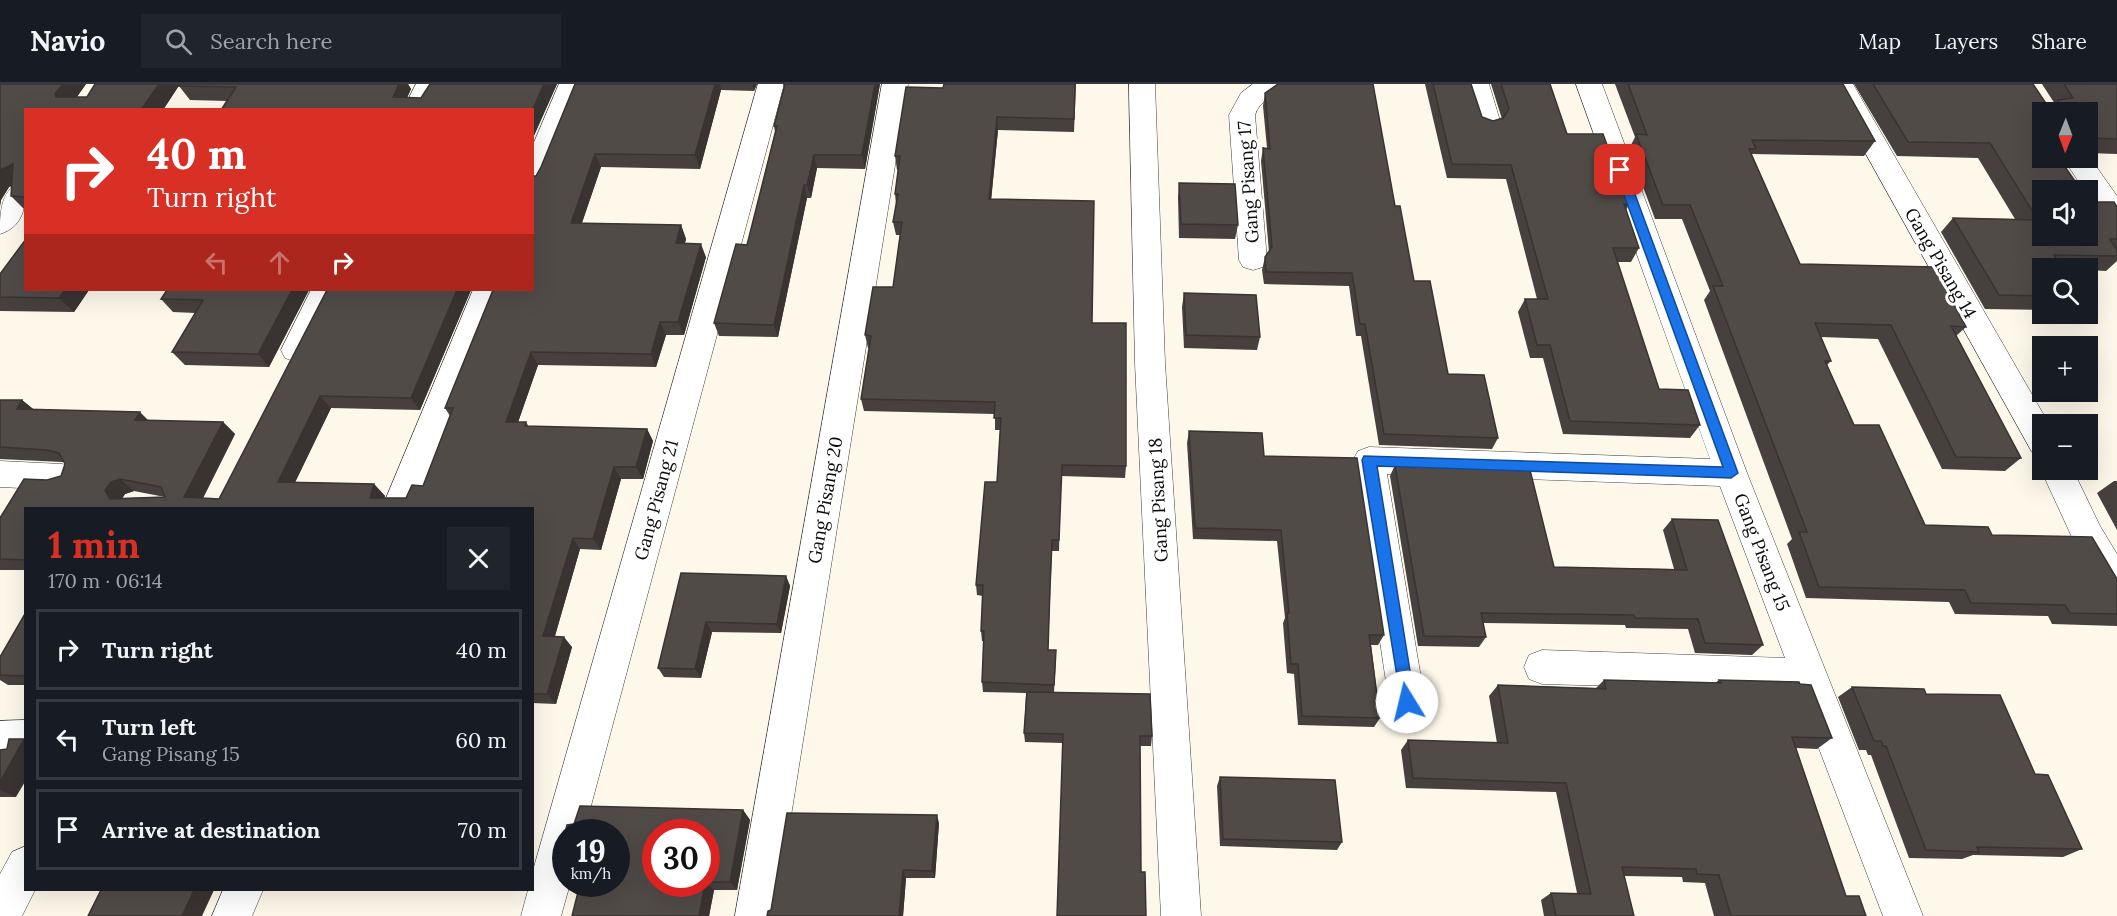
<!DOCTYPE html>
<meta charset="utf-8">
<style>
body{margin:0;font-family:Lora,serif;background:#20242c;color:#f1f3f6;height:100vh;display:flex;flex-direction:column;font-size:22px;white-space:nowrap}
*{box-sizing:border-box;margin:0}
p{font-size:20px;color:#9ea1a6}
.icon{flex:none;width:33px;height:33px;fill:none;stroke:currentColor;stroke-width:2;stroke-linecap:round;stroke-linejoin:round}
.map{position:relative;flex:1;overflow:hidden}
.side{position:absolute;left:24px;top:423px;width:510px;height:384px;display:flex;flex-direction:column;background:#171b24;border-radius:0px;box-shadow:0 6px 24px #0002}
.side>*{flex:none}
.banner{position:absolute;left:24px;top:24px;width:510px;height:183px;border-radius:0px;box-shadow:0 6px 24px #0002;background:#d93025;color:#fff;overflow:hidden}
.needle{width:39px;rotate:181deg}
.fabs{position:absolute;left:2032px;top:18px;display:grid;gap:12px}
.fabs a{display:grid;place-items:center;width:66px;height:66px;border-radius:0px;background:#171b24;box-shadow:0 6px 24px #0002;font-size:30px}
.speed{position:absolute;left:552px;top:735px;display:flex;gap:12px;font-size:30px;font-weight:700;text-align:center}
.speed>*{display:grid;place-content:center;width:78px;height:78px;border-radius:50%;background:#171b24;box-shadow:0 6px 24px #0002;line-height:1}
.speed small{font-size:15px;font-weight:400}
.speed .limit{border:9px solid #d22;background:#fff;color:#111}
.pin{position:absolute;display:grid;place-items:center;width:51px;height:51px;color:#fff;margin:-26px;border-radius:12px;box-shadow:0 3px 9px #0006}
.me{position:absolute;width:66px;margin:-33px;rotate:351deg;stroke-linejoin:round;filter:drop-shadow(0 0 4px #0008)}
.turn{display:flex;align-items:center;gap:21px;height:126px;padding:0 24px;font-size:27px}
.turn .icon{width:78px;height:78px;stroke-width:2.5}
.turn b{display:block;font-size:42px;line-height:51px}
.lanes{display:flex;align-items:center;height:57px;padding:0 24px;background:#0003;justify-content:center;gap:30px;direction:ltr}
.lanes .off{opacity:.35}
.round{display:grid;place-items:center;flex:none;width:63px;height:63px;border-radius:0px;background:#20242c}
.headline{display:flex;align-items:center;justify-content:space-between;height:102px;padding:0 24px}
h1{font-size:36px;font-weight:700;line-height:45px;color:#d93025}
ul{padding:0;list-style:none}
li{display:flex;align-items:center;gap:18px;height:81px;margin:0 12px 9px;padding:0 12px;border:3px solid #363941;border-radius:0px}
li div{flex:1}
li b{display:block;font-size:22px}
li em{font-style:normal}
header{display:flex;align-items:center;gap:36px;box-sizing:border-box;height:84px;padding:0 30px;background:#171b24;border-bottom:2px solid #363941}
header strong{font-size:28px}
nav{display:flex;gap:33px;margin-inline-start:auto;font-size:21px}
.search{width:420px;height:54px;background:#20242c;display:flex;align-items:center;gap:15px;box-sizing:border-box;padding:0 21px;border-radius:0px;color:#9ea1a6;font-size:22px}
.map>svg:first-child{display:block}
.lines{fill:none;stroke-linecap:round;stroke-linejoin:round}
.minor-casing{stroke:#3d3d3d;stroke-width:1}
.minor{fill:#fff;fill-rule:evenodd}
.wall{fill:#46403e;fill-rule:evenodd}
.shaded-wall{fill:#393432}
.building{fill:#514b48;stroke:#393432;stroke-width:1.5;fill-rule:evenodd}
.route{fill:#1a73e8;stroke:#114b97;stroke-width:1.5}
.labels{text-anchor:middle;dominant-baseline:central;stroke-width:6;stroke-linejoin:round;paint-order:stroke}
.street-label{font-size:18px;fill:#0a0a0a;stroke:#fff}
</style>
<header>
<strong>Navio</strong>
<div class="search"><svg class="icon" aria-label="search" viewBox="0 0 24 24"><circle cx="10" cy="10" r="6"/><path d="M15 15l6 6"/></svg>Search here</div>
<nav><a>Map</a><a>Layers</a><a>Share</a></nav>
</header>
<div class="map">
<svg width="2117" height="832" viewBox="0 0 2117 832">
<rect width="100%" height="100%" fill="#fdf8ea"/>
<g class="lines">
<g class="minor-casing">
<path id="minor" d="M416 0H442L429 26H403Z
M559 0H585L546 96 542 103 532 105V63Z
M758 0H784L584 748H566V800H570L561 832H521L528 806H532V790Z
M882 0H908L775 832H735Z
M1129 0H1155L1165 279 1201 832H1161L1135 279Z
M1253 0H1286C1277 14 1260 14 1255 31L1267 176 1263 183 1253 186 1243 183 1239 176 1229 31 1241 9Z
M1463 0H1489L1501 40 1497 46 1488 49 1479 46Z
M1576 0H1602L1747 389 1923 832H1883L1797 607 1542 600 1529 595 1524 583 1529 571 1542 566 1785 574 1720 402 1387 390 1425 618 1420 630 1407 635 1394 630 1389 618 1353 376 1358 367 1369 363 1710 375Z
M1827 0H1853L2049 340H2043V372L2032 368Z
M2088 71 2117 112V143L2107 140 2088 112V106H2084L2063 74H2088Z
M26 96C26 118 26 142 0 150 0 128 0 103 26 96Z
M311 206H341L307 274 296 278 285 274 281 266Z
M473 206H503L415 424H382Z
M0 377 62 380 74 383 78 393 74 403 62 406 0 403Z
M2043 382V386H2073L2100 442 2117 470V516L2105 512 2076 462 2041 386Z
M26 636V672L0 673V637Z
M26 762V806H35L22 832H0V790L12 768Z
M223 806H263L252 832H212Z"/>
</g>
<use href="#minor" class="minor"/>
</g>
<path class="wall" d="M0 0H86L77 13H87L180 0 163 26H26V127L11 112 12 102 9 103 1 116 0 122Z
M408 0 411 5 407 14H421L430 0H557L532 56 227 17 190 16 179 2Z
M575 0H757L754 7 721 6 700 85 601 83 582 139 681 141 686 155 685 159 706 173 684 251H666L656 283 538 281 518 338H526L529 343 647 345 653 357 643 395H621L601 466 580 465 555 552 572 563 556 620 532 619V424H26V486H0V434L47 396 61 392 65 380 64 378H62L0 375V316H22L33 325 149 337 223 338 235 350 203 414 219 415 327 206H471L420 326 331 324 295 398 374 400 385 412 384 414H406L423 402 450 332 445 324 493 206 536 92 541 83ZM134 407 165 413 122 414 125 410Z
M783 0H880L865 85 817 84 811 114H807L778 253 719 252 714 239 747 161 775 48 774 42 784 4Z
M1076 0 1074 48 998 46 991 115 1092 239 1126 382 1125 394 1061 392 1059 467H1052L1048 566 1056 576 1054 608 1152 652 1151 662H1140L1141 788 1146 832 1063 659 1025 658 1024 649 1026 609 983 608 982 598 984 557H982L981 547 983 512 977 511 976 501 997 398 1000 346H995V330L864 327 861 315 869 264H868L865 251 893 203 900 151H896L893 138 896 120 895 110 898 86H897L895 72 943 4Z
M1305 0H1373L1395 122 1414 197 1448 290 1498 354 1492 365 1379 361 1361 252H1356L1349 202 1264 200 1262 186 1265 173 1269 168 1261 77 1263 64H1267L1263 22 1265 9Z
M1425 0H1471L1482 33 1493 37 1502 35 1491 0H1550L1567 50 1629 121 1626 126 1639 164 1631 178H1617L1659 305 1700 341 1690 354 1563 350 1543 274H1530L1518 228 1525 215H1537L1506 95 1447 94Z
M1615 0H1843L1875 57 1864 72 1752 70V71L1800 180 1966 243 1956 252 2021 374 2005 387 1942 385 1878 255 1821 253 1831 277 1827 281 1854 341 1925 441 1992 451 2117 495V542L2052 540 2048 532 1955 530 1949 518 1806 514 1787 460 1792 455 1704 216 1710 207 1682 135H1655L1629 65 1635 53Z
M1854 0H2033L2047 21 2052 23 2055 20 2042 0H2117V70L2088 69V28H2043V74L2089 118 2117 123V177L2106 187 2088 186V184H2043V226L1985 225 1941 148 1953 134 2015 135 1978 74 1897 72Z
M1179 99 1238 141 1235 155 1179 154 1178 113Z
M0 190 89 206 74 228 0 227Z
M309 206 269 283 185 281 172 268 196 229 173 228 161 215Z
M1184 209 1260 253 1257 266 1184 264 1182 223Z
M1189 347 1264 372 1384 551 1378 561H1371L1380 634 1374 643 1298 641 1294 590 1287 589 1283 539 1285 534 1277 457 1193 455 1187 359Z
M1395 381 1554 483 1674 485 1663 446 1672 435 1763 561 1752 571 1695 569 1688 545 1626 544 1625 541 1483 539 1486 553 1479 563 1418 562 1390 392Z
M2114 397H2117V446L2097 409Z
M681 489 786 492 790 502 781 549 712 548 701 594 664 593 658 584Z
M26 528V601H8L0 596V591Z
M1604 596 1715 599 1719 596 1800 600 1832 654 1817 665 1796 664 1846 812 1866 832H1714L1705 799 1683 798 1682 793 1624 792 1634 832H1544L1541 816 1551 809H1577L1556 708 1406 704 1401 666 1408 656 1497 659 1489 612 1498 601 1596 604Z
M1852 603 1926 610 2035 690 2082 765 2063 773 1973 771 1962 775 1909 774 1871 671H1868L1866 666H1859L1838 613Z
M0 666 16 713H0Z
M1220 693 1342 758 1337 766 1220 762 1217 702Z
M580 722 743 726 750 736 737 806H714L709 832H572L579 804H571L560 796 557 782 567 741 574 740ZM566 748H616V800H566ZM656 748H706V800H656Z
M939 739 935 794H906L903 832H767Z"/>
<path class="shaded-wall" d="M63 0H86L68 25 56 13 55 10Z
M159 0H180L163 26H141Z
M399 0H408L411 5 401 26 393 13Z
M544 0H557L532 56V27Z
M715 0H720L721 6 700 85 695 71Z
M752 0H757L754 7Z
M875 0H880L865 85 862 71Z
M997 33 998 46 990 128 989 115Z
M595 70 601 83 577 153 571 139Z
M814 71 817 84 811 114 807 101Z
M13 80 26 95 9 103 1 116 0 122V86Z
M804 101 807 114 778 253 774 241Z
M681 141 686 155 681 172 676 159Z
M701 160 706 173 684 251 678 238Z
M65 206H89L74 228 59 214Z
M292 206H309L269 283 258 270Z
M457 206H471L420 326 411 314Z
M660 238 666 251 656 283 651 270Z
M531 268 538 281 514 350 506 338Z
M320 312 331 324 290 409 278 398Z
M22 316 38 329 17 325Z
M140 328 153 341 135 336Z
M223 338 235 350 198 424 184 413Z
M647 345 653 357 643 395 636 383Z
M614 383 621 395 601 466 593 455Z
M120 395 134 407 125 410 120 418 110 415 105 406 111 398Z
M374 400 385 412 381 424 370 414Z
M573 454 580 465 552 562 543 552Z
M786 492 790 502 781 549 777 540Z
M706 538 712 548 701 594 695 585Z
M564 553 572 563 556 620 547 610Z
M24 655 26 656V696L16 713 0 706V698Z
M743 726 750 736 737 806 730 798Z
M937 731 939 739 935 794 932 787Z
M903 786 906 794 903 832H899Z
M706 799 714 806 709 832H699L705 800H706Z
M194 806H214L202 832H182Z"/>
<path class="building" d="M0 0H63L55 10 56 13H87L95 0H159L141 26H26V113L11 112 13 80 0 86Z
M181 0H399L393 13 421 14 430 0H544L532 27V26H221L236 3 179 2Z
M575 0H715L695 71 595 70 571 139 681 141 676 159 701 160 678 238H660L651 270 531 268 506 338H526L525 342 647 345 636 383H614L593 455 573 454 543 552 564 553 547 610H532V424H26V476L0 475V434L24 395 47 396 61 392 65 380 59 369 47 366 0 363V316H22L17 325 140 328 135 336 223 338 184 413 219 415 327 206H457L411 314 320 312 278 398 374 400 370 414H406L412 401 423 402 453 324H445L493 206H532V92H536L541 83ZM120 395 161 403 165 413 110 415 105 406 111 398Z
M785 0H875L862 71H814L807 101H804L774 241 714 239 736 160 747 161 777 42H774Z
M944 0H1075L1074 35 997 33 989 115 1094 117 1092 239H1126V382L1062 381 1059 456H1052L1050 503 1048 566H1056L1054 601 982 598 984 547H981L983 501H976L985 398H997L1001 334H994L995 318 861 315 871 252 865 251 873 203H893L902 138H893L898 110H895L900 72H895L906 3 943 4Z
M1278 0H1373L1395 122H1400L1414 197H1430L1448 290 1484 291 1498 354 1384 350 1365 240H1360L1352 189 1266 188 1265 173 1272 163 1263 64 1270 65 1265 9Z
M1433 0H1471L1482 33 1493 37 1503 34 1509 25 1501 0H1550L1567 50H1603L1629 121 1624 120 1639 164H1613L1659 305 1688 306 1700 341 1570 337 1550 261H1537L1525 215H1548L1511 81 1452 80Z
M1628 0H1843L1875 57 1752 56 1756 65H1749L1800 180 1934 183 1966 243 1951 242 2021 374 1956 373 1891 241 1815 239 1831 277H1825L1854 341H1879L1925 441 1988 443 1992 451 2092 453 2117 495V530L2070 529 2065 521 1971 519 1965 506 1819 503 1799 448H1807L1713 202H1723L1690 121H1663L1636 50 1647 51Z
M1873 0H2033L2047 21 2055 24 2058 21V16L2073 14 2064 0H2117V55L2088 54V28H2043V74H2059L2081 106H2043V152H2088V117L2089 118H2114L2117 123V155H2110L2117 166V172L2054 171 2062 184H2043V212L1999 211 1953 134 2038 136 1990 59 1908 58Z
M1179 99 1235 100 1238 141 1181 140Z
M26 155V206H65L59 214 0 213V190Z
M167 206H292L258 270 172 268 203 216 161 215Z
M1184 209 1256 211 1260 253 1186 251Z
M1189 347 1262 349 1264 372 1357 374 1384 551H1369L1380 634 1302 632 1298 580H1291L1287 529H1289L1281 446 1195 444Z
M1395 381 1530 386 1554 483 1687 486 1672 435 1718 436 1763 561 1705 559 1698 535 1635 534 1634 531 1481 529 1486 553 1424 552Z
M681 489 786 492 777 540 706 538 695 585 658 584Z
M26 528V592L0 591V573Z
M1604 596 1721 599 1719 596 1799 598 1800 600 1811 601 1832 654 1792 653 1846 812H1859L1866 832H1731L1719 791 1697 790 1696 785 1622 783 1634 832H1556L1551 809 1591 810 1566 699 1413 694 1408 656 1508 659 1498 601 1606 605Z
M1852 603 1924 605 1926 610 2000 611 2035 690 2048 691 2082 765 1977 763 1979 768 1926 766 1886 662H1883L1881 657H1874Z
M1027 608 1150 610 1152 652H1140L1141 788H1145L1146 832H1057L1063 650 1024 649Z
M9 655H24L0 698V666L7 665Z
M1220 693 1335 696 1342 758 1223 755Z
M580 722 743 726 730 798H706V748H656V800H705L699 832H572L580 800H616V748H566V796H560L557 782 567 741 574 740Z
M787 729 937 731 932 787 903 786 899 832H767L768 827 771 826Z
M101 806H194L182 832H88Z"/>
<path class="route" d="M1620 83 1626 86 1738 389 1731 394 1377 382 1415 618 1413 623 1407 625 1402 623 1362 376 1364 372 1723 383 1615 86Z"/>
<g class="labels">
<g class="street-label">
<text transform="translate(1248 98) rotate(-94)">Gang Pisang 17</text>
<text transform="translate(1941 179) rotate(60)">Gang Pisang 14</text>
<text transform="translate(656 416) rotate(-75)">Gang Pisang 21</text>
<text transform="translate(825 416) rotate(-80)">Gang Pisang 20</text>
<text transform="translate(1158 416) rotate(-93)">Gang Pisang 18</text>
<text transform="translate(1762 468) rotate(69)">Gang Pisang 15</text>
</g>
</g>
</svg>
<div class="fabs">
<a><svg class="needle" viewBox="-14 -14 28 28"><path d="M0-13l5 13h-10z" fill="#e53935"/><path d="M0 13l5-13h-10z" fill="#9ea1a6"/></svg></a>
<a><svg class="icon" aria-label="sound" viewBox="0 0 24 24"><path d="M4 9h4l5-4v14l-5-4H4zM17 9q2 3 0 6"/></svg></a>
<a><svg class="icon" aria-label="search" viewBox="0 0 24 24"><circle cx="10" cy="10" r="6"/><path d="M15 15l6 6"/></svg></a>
<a>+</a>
<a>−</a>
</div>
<div class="speed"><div>19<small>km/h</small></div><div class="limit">30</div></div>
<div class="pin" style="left:1620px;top:86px;background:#d93025"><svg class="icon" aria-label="arrive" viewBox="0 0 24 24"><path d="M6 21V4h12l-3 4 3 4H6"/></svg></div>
<svg class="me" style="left:1407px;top:618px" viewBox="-20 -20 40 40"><circle r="19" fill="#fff"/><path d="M0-13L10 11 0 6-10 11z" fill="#1a73e8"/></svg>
<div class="banner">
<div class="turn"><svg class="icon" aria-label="right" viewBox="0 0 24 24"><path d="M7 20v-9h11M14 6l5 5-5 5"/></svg><div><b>40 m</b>Turn right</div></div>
<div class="lanes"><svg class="icon off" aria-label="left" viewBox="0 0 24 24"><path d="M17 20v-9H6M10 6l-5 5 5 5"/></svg><svg class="icon off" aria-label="ahead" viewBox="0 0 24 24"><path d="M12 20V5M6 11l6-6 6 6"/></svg><svg class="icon" aria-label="right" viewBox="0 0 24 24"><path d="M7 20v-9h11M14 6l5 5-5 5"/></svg></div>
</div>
<section class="side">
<div class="headline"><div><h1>1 min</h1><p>170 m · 06:14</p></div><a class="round"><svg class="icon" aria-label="close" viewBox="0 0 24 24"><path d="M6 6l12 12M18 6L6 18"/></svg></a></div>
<ul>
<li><svg class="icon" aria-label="right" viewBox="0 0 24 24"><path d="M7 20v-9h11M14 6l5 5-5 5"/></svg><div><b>Turn right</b></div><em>40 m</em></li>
<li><svg class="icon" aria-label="left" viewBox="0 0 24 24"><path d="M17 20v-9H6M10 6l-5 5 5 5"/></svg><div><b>Turn left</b><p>Gang Pisang 15</p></div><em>60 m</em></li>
<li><svg class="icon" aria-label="arrive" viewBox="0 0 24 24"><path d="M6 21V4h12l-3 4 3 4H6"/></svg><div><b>Arrive at destination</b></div><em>70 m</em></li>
</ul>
</section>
</div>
